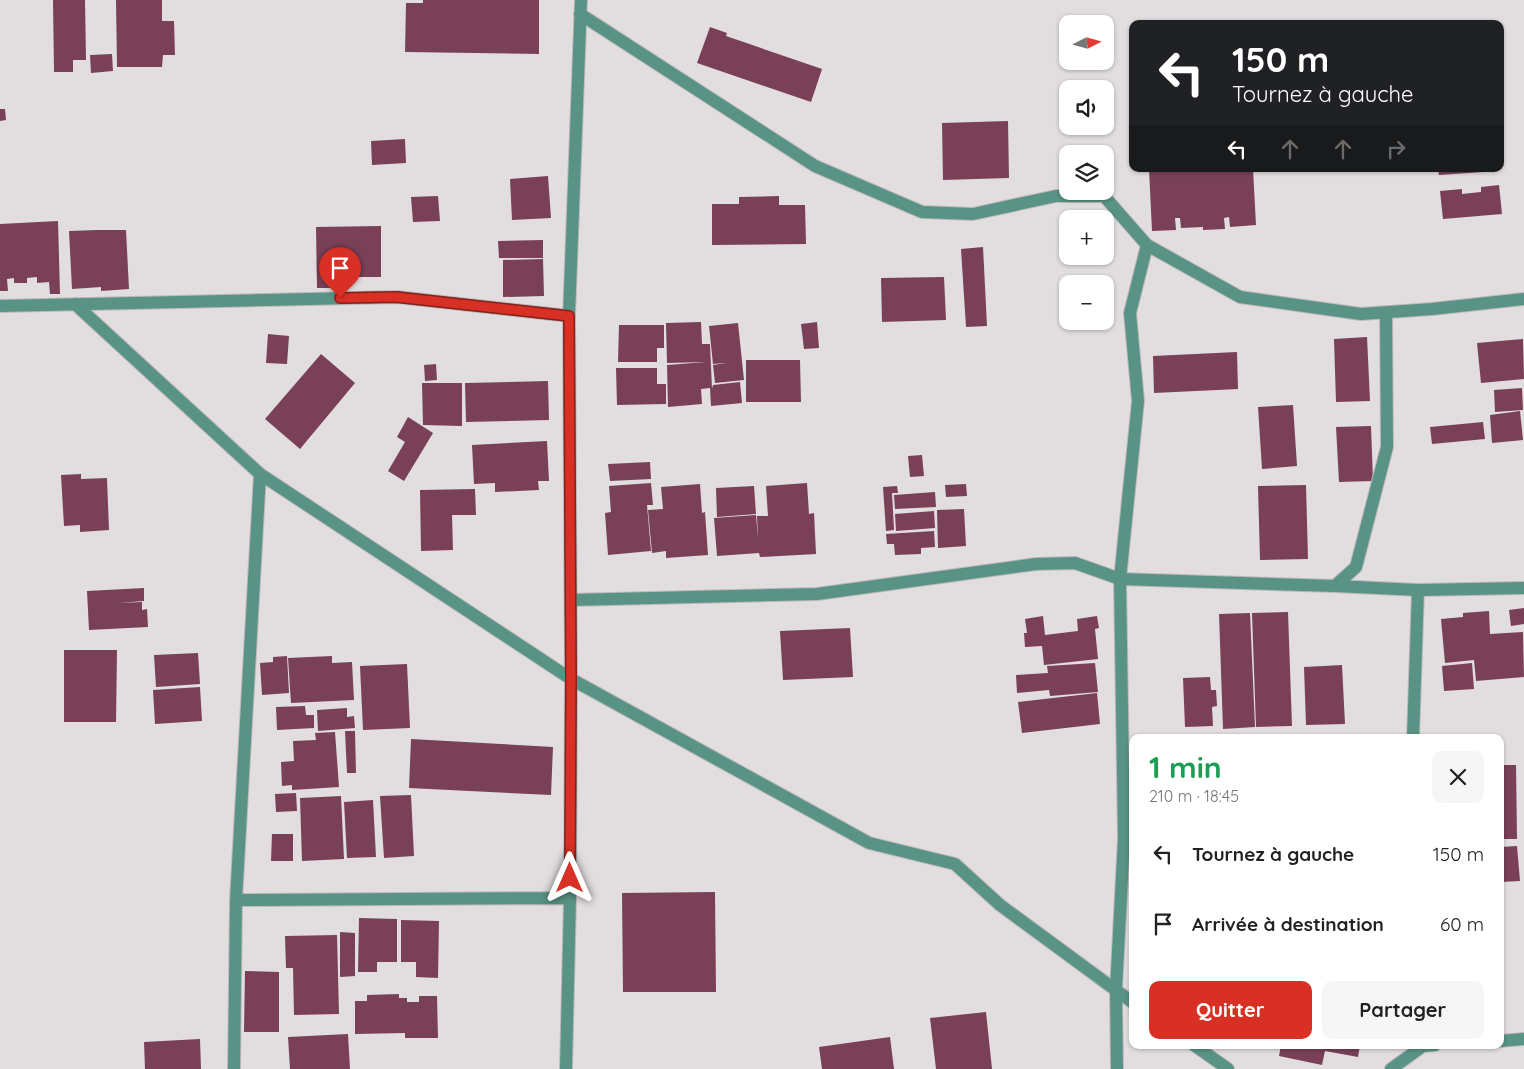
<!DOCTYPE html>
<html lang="fr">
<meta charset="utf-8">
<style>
body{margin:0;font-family:Quicksand,sans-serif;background:#f6f6f6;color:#222;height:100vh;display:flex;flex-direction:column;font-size:19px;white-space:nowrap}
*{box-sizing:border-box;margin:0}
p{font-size:16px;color:#767676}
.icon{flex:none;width:28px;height:28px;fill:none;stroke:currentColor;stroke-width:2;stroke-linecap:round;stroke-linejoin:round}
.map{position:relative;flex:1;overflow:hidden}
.drawer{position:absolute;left:1129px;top:734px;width:375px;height:315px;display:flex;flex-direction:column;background:#fff;border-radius:10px;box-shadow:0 1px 4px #0004}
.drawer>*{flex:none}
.banner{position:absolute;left:1129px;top:20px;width:375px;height:152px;border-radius:10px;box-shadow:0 1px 4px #0004;background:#202124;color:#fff;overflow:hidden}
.needle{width:32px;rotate:84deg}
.fabs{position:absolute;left:1059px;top:15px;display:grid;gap:10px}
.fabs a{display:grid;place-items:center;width:55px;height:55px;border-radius:10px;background:#fff;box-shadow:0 1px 4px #0004;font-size:25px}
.pin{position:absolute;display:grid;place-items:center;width:42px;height:42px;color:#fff;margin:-51px -21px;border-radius:50% 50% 50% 0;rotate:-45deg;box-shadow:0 0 5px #0007}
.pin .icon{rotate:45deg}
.me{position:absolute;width:55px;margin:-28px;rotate:0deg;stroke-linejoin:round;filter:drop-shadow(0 0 4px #0008)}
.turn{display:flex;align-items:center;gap:18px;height:105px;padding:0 20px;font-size:22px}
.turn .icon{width:65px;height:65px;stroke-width:2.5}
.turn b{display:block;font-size:35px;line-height:42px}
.lanes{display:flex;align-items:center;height:48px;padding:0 20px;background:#0003;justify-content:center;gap:25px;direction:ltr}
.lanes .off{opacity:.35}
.round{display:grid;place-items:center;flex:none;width:52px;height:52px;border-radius:10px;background:#f6f6f6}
.headline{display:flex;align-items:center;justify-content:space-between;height:85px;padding:0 20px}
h1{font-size:30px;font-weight:800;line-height:38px;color:#1e9e55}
.cta{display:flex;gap:10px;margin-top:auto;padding:10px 20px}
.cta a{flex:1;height:58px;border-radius:10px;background:#d93025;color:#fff;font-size:20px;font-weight:800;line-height:58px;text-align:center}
.cta a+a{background:#f6f6f6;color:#222}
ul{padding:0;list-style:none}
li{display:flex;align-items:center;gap:15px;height:70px;padding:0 20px}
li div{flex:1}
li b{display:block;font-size:19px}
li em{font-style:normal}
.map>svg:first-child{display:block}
.building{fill:#794058}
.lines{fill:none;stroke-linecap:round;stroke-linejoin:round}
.minor-casing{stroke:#beb9bb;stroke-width:14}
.minor{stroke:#589385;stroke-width:12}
.route-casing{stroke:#8d1f18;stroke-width:12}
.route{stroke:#d93025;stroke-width:9}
</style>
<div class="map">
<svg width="1524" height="1069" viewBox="0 0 1524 1069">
<rect width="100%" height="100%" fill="#e2dddf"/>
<path class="building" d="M53 0H85L86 60H73V72H54Z
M116 0H162V21H174L175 55H163L162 67H117Z
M423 0H539V54L405 52 406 3H423Z
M710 27 727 33 726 36 822 69 811 102 697 63Z
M112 54 113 71 91 73 90 55Z
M0 109H5L6 120 0 121Z
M1008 121 1009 178 943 180 942 123Z
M405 139 406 163 372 165 371 141Z
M1149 169H1253L1256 225 1230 227 1229 217 1224 218 1225 229 1203 230V227L1181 228 1180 218H1175L1176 230 1152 231Z
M1438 169H1483V172L1439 175Z
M548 176 551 218 512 220 510 179Z
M1499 185 1502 214 1443 219 1440 191 1462 189V194L1481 192V187Z
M438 196 440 221 413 222 411 197Z
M779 196V205H805L806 244 712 245V204H739V197Z
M58 221 60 294H50L49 282 37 283V277L27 278V283H14V278L7 279 8 291H0V224Z
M381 226V277H345V288H317L316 227Z
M97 230H126L129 289 101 291V287L72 289 69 231Z
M543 240V258H499L498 241Z
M983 247 987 326 966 327 961 249Z
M543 259 544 296 503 297V260Z
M944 277 946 320 882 322 881 278Z
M701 322 702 344H710L712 389 713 385 740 382 742 403 711 406 710 388 701 389 702 404 668 407 667 365 706 362 667 363 666 323Z
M817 322 819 348 804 349 801 324Z
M738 323 744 380 715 383 713 365 726 363 713 364 709 326Z
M619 325H664V348H657V362H618Z
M268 334 289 336 287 364 266 363Z
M1367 337 1370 401 1336 402 1334 339Z
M1523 339 1524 379 1481 383 1477 343Z
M1237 352 1238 389 1154 393 1153 356Z
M321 354 355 383 300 449 265 419Z
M746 360H800L801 402H746Z
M436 364 437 380 425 381 424 365Z
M616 368H657V384H666V404L617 405Z
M548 381 549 420 466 422 465 383Z
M422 383H462V426L423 425Z
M1522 388 1523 410 1495 412 1494 390Z
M1293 405 1297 466 1262 469 1258 407Z
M1520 411 1523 440 1492 443 1490 415Z
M408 417 433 433 404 481 388 471 405 442 397 437Z
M1483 422 1485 439 1432 444 1430 427Z
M1371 426 1373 481 1339 482 1336 427Z
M547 441 549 481H538L539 490 495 492V483L474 484 472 445Z
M922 455 924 476 910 477 908 456Z
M650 462 651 479 610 481 608 464Z
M81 474V479L107 478 109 530 80 532V525L64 526 61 475Z
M651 483 653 505H647L651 551 608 555 605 513 611 512 609 486Z
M807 483 809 514 814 513 816 554 760 557 759 553 717 556 714 518 756 515 758 539 757 516H768L766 486Z
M700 484 702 513 705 512 708 555 666 558V551L652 553 648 510 663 509 661 487Z
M966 484 967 496 946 497 945 485Z
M1306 485 1308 559 1260 560 1258 486Z
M754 486 756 514 717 517 716 488Z
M897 486 898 493H892L894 530 886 531 883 487Z
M475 489 476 515H452L453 550 421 551 420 490Z
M935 492 936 507 895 509 894 495Z
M964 509 966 546 938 548 937 510Z
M934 511 935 528 896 531 895 514Z
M934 531 935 547 921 548V554L895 555 894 544H887L886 534Z
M144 588V601L118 603 142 602V610L147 609 148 627 89 630 87 591Z
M1524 608V624L1511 626 1509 610Z
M1489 611 1490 634 1523 632 1524 677 1476 681 1474 660 1445 663 1441 619 1463 617V613Z
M1288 612 1292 726 1256 727 1252 613Z
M1250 613 1255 727 1223 729 1219 614Z
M1043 616 1045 635 1078 631 1077 619 1097 616 1099 628 1095 629 1098 659 1044 665 1042 646 1025 647 1024 633H1027L1025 619Z
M850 628 853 677 783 680 780 631Z
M64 650H117L116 722H64Z
M198 653 200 684 156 687 154 655Z
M287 656 289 693 262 695 260 663 273 662V657Z
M332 656V663L352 662 354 700 291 703 288 658Z
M1095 663 1098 692 1050 696 1049 690 1017 693 1016 675 1048 673 1047 666Z
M1472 663 1474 689 1444 691 1442 666Z
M407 664 410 728 363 730 360 666Z
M1342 665 1345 724 1306 725 1304 667Z
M1210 677 1211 690H1216L1217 706 1212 707 1213 726 1185 727 1183 678Z
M200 687 202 721 155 724 153 690Z
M1097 693 1100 724 1022 733 1018 702Z
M305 706 306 715H314V728L277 730 276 707Z
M347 708V717L354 716 355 728 318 731 317 710Z
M345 731H355L356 773H347Z
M335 732 339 787 292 790V785L282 786 281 762 294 761 293 741 316 740 315 733Z
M1248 735V738H1220V736Z
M411 739 553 747 551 795 409 788Z
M1500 765H1516L1517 839H1500Z
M296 793 297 811 276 812 275 794Z
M411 795 414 856 384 858 380 796Z
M341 796 344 859 302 861 300 798Z
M373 800 376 857 347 858 344 802Z
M272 834H293V861H271Z
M1517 846 1520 881 1500 882V847Z
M715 892 716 992H623L622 893Z
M359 918 397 919V962H377V972H358Z
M401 920 439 921 438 978 416 977V962H401Z
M340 932 355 933V976L340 977Z
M337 935 339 1014 294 1015 293 968H286L285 936Z
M245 971 279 972V1032H244Z
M399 994V998H407V1002H419V996H437L438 1038H405V1033L355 1034V1001H367V995Z
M986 1012 992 1069H936L930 1018Z
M348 1034 350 1069H290L288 1037Z
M890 1037 894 1069H822L819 1047Z
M200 1039 201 1069H145L144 1042Z
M1281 1045H1360L1358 1057 1325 1051 1322 1065 1279 1056Z"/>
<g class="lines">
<g class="minor-casing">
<path id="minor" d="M580 14 815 166 922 212 973 214 1056 196H1104L1147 245 1240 297 1361 314 1432 309 1524 299
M75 304 260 474 571 679 869 843 955 864 1000 905 1132 1002
M0 306 397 297 569 316
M1335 586 1418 590 1413 738
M1418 590 1524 588
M571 600 817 594 1036 564 1075 563 1120 579 1335 586 1356 567 1387 447 1386 313
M236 900 570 898
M1500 1041 1524 1039
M1194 1045 1228 1069
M234 1069 236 900 260 474
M566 1069 570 898 571 679 569 316 581 0
M1117 1069 1116 990 1124 838 1120 579 1138 401 1130 313 1147 245
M1391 1069 1423 1046 1435 1045"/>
</g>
<use href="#minor" class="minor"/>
</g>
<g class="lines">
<g class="route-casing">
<path id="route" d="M340 298 396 297 569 316 571 679 570 878"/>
</g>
<use href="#route" class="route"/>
</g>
</svg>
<div class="fabs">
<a><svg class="needle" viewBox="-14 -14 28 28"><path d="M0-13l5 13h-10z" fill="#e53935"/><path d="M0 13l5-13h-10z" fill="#767676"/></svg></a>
<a><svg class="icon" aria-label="sound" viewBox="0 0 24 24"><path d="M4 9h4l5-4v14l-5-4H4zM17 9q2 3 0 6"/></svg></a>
<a><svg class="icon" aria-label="layers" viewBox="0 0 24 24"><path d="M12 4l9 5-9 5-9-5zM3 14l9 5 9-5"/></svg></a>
<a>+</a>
<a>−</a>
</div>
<div class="pin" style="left:340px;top:298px;background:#d93025"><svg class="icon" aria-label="arrive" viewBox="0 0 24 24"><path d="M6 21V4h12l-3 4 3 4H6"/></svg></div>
<svg class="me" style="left:570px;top:878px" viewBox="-20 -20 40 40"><path d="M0-17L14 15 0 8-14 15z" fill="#d93025" stroke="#fff" stroke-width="4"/></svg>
<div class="banner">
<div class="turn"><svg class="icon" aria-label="left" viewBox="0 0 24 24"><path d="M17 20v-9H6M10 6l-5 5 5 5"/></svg><div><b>150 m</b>Tournez à gauche</div></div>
<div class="lanes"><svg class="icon" aria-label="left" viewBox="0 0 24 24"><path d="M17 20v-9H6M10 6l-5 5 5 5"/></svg><svg class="icon off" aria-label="ahead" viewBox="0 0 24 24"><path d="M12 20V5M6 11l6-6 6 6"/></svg><svg class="icon off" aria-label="ahead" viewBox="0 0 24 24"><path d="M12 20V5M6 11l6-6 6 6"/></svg><svg class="icon off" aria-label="right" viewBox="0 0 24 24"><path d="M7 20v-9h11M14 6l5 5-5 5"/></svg></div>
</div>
<section class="drawer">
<div class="headline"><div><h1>1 min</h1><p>210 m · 18:45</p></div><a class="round"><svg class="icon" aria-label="close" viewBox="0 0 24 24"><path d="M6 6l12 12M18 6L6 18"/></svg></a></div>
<ul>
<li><svg class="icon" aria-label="left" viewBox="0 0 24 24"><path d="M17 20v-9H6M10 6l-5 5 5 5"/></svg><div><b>Tournez à gauche</b></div><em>150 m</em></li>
<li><svg class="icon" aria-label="arrive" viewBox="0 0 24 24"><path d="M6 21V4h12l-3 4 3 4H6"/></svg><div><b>Arrivée à destination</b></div><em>60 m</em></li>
</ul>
<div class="cta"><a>Quitter</a><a>Partager</a></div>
</section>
</div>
